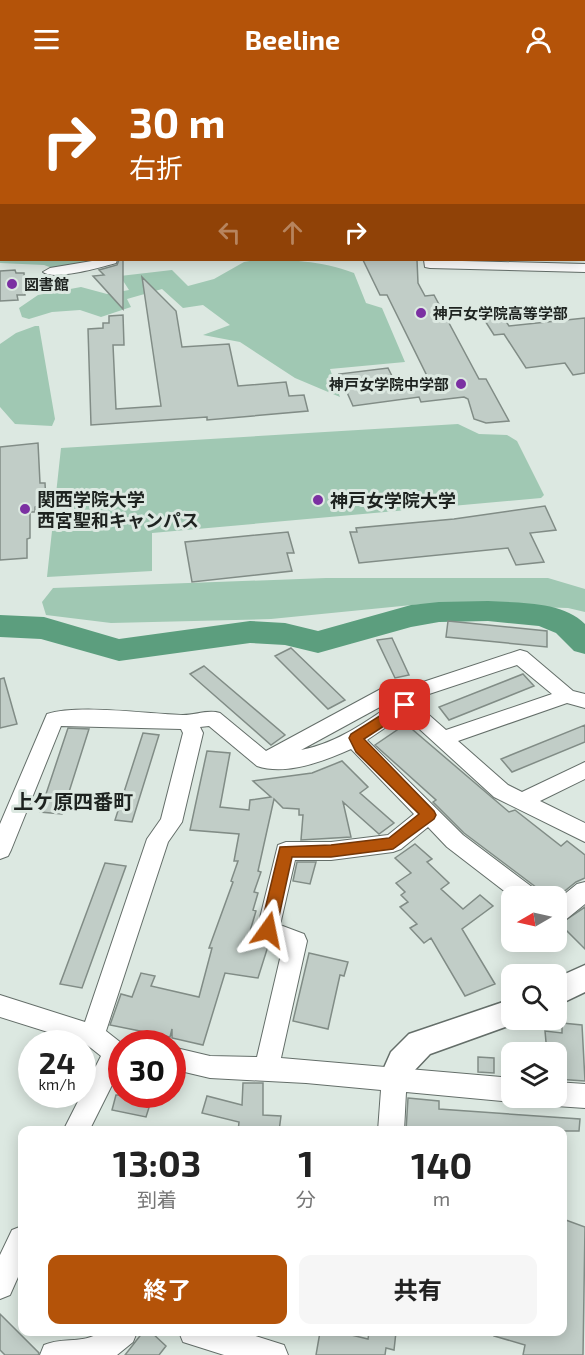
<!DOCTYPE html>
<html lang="ja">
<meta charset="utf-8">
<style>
body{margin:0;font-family:"Exo 2","Noto Sans JP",sans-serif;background:#f6f6f6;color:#222;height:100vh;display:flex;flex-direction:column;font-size:22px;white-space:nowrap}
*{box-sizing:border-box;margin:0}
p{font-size:20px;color:#767676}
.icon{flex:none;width:33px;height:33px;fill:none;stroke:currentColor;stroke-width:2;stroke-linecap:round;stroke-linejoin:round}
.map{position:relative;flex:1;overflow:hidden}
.sheet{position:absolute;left:18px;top:1048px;width:549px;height:210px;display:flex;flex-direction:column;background:#fff;border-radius:12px;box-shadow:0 3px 15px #0003}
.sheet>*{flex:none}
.top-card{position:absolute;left:0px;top:0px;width:585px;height:183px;box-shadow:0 3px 15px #0003;background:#b45309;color:#fff;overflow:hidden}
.needle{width:39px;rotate:261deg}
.tools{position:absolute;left:501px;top:808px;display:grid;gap:12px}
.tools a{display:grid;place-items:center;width:66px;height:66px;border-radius:12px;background:#fff;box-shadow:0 3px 15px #0003;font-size:30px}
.speed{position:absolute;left:18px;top:952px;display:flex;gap:12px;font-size:30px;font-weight:700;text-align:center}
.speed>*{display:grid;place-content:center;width:78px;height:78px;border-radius:50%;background:#fff;box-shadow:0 3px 15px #0003;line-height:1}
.speed small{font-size:15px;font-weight:400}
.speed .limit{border:9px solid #d22;background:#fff;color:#111}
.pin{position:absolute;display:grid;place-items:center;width:51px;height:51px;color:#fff;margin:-26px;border-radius:12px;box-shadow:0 3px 9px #0006}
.me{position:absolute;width:66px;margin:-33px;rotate:12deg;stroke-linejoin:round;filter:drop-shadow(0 0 4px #0008)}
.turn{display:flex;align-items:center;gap:21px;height:126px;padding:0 30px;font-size:27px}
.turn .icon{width:78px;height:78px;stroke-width:2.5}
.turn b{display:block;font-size:42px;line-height:51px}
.lanes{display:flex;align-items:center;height:57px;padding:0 30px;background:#0003;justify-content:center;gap:30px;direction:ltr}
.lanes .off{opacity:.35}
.eta{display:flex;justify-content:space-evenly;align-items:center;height:102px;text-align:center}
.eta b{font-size:36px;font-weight:700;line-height:42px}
.primary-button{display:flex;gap:12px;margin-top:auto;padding:12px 30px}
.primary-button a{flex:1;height:69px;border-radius:12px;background:#b45309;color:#fff;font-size:24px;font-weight:700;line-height:69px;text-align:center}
.primary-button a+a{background:#f6f6f6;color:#222}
header{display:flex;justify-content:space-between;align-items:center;height:78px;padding:0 30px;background:#b45309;color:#fff;font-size:27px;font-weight:700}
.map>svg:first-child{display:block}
.green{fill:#a0c8b3}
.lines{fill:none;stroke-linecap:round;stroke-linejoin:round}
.river{fill:#5c9e7e;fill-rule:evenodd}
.building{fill:#c1cdc7;stroke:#818c86;stroke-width:1.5}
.minor-casing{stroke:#646e69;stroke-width:2}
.tertiary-casing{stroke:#646e69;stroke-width:3}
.minor{fill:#fff;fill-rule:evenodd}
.tertiary{fill:#fff;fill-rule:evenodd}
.route{fill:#b45309;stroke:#753606;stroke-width:1.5}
.poi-dot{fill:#7b30a2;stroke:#dce8e1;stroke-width:2}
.labels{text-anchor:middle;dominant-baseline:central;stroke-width:6;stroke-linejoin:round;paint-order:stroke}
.far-poi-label{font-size:15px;font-weight:bold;fill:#1e2320;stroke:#dce8e1;text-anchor:start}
.poi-label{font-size:18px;font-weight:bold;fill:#1e2320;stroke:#dce8e1;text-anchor:start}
.neighbourhood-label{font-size:20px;font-weight:bold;fill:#1e2320;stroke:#dce8e1}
</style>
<header><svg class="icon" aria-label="menu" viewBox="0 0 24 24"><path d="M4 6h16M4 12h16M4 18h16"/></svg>Beeline<svg class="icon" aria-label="person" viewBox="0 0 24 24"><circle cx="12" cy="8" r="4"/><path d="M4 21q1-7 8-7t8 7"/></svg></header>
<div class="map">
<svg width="585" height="1277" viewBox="0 0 585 1277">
<rect width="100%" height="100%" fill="#dce8e1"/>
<path class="green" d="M0 161 2 182H104L84 187 55 191 44 187 0 185Z
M255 182C290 182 320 182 354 195L366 225 382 230 405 284 330 291 340 319 295 300 240 264 203 257 230 247 203 227 183 230 162 211 127 221 131 229 101 239 80 232 52 234 29 241 22 239 19 230 38 217 81 209 107 216 129 212 120 198 172 192 188 208 214 201 244 184Z
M35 248H39L55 341 52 348 15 346 0 329V266L16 255Z
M458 346 479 356 507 357 517 363 544 417 541 420 152 455V493L47 499 61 370Z
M326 500H548L585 511V534L568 530 422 526 271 541 111 545 46 537 42 524 53 510Z"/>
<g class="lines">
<path class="river" d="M488 523C519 525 562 523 585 546V576L574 573 556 555 539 548 488 543 439 544 411 549 318 575 285 567 250 565 119 583 41 561 0 559V537L44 539 119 561 250 543 285 545 318 553 411 527 439 524Z"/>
</g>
<path class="building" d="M119 182H123V231L93 198 104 197 99 192 117 187Z
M363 182H417L418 205 425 218 434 217 479 301H486L509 343 486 345 474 341 468 321 464 319 421 324 419 319 353 328 339 296 388 290 395 304 428 300 387 217H380Z
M15 192 16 195H24L25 217H17L18 222 0 223V193Z
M142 199 176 233 182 269 229 266 238 308 286 304 289 318 304 317 308 333 207 342V339L91 347 88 251 103 250V245H109V238L123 237 124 267H113L116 331 161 328Z
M501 236 509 248 585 240V295L573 297 565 285 526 290 504 256 494 257 482 238Z
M38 365 40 405H45L46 424H39V428L35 429V434H30V460L27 461V480L0 482V369Z
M545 428 556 452 530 455 544 484 516 487 508 470 359 485 350 454H357L356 450 454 441Z
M288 454 294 475H287L292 493 192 504 185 464Z
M448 543 547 553V569L446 559Z
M392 560 409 597 395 600 377 562Z
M291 570 345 622 328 631 275 578Z
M204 588 285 657 271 667 190 596Z
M523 596 534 608 449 642 439 629Z
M4 600 17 646 0 650V601Z
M406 646 509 734 515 732 561 768 567 763 585 777V800L576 804 556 820 542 819 537 810 464 755 433 724 436 722 375 667Z
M585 647V664L512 694 501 681Z
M68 650 89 651 62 736 40 734Z
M143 655 159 657 132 744 115 742Z
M207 673 230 675 220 729 249 732 250 722 271 719 253 703 312 695 342 683 368 709 360 715 394 745 379 756 343 724 351 759 301 762 303 737H299V731L283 730 274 721 258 793 261 794 254 814 258 815 253 832 256 833 248 860 269 865 258 900 225 895 203 967 172 960V951L170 959 110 947 121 916 132 919 141 895 155 898 151 908 199 919 212 870H209L233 804 231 803 238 783H234L239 756 190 752Z
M415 766 432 781 427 784 449 805 441 811 463 831 480 817 493 828 462 851 495 906 465 918 431 860 424 865 410 850 417 846 400 829 408 824 401 817 405 814 396 805 411 795 395 780Z
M297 784H316L310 806 293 803Z
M105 785 126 788 82 910 60 906Z
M585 829V871L560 846Z
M309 875 348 884 344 898 340 897 328 951 293 943Z
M562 945 582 947 585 1003 556 1001V975H547L545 953 562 955Z
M478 979 494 980V995L478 994Z
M243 1005H263V1037L281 1038 279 1053H238L239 1044 202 1035 207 1018 242 1027Z
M116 1017H153L146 1039 112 1032Z
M408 1020 439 1023V1031L580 1041 579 1053H406Z
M563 1141 585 1149 583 1277H523L525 1267 494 1258 495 1254H562Z
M0 1236 39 1275 38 1277H5L0 1272Z
M143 1254H151L166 1268 159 1277H125Z
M320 1254H339L368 1261 369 1254H396L394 1272 386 1270 385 1277H316Z"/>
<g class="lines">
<g class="minor-casing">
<path id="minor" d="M35 0H45V2H35Z
M126 0H151L125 2Z
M192 0H216L191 2Z
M285 0H295L296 2H286Z
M351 0H361V2H351Z
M515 0H525V2H515Z
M0 17H2V23H0Z
M584 24H585V30H584Z
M584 87H585V95H584Z
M0 100H2V108H0Z
M584 153H585V161H584Z
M98 182H117L116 185C101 189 54 203 43 194L50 190Z
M424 182 585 186V194L430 190 425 189Z
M520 572 527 574 573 613 585 616V630L567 625 458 663 508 707 522 714 585 684V701L540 723 585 745V764L494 719 404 637 367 662 463 757 536 812 539 819H512L447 769 428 749 401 771 393 774 331 782H295L280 847 304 856 307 863 281 980 512 1000V1020H521L512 1024 406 1014 404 1053H378L381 1012 306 1005 210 1000 172 991V969L210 978 257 979 283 868 260 859 257 852 278 767 286 764H331L388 757 414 736 351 671C324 683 286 698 257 688L209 648 200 649 203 655 182 744 168 764 106 953 120 964 128 966H122V987L89 1053H63L101 978 86 966 0 939V917L85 944 147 761 161 741 183 655 181 651 61 648 11 772 8 778 0 781V746L47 636C80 626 147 636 183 637 196 637 208 631 220 635L266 673 390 606 397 604 417 606ZM517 587 552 616 446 652 412 622 405 620 398 622C367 643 338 665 301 672L400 618 417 620Z
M585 804V826L564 843 556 845V823L577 806Z
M556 1004 585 1006V1030L556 1028 547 1024 545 1020H556Z
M22 1148V1190L10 1217 0 1221V1177L12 1152Z
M100 1254H137L133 1264 117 1277H40L44 1267C62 1259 85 1266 100 1254Z
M179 1254H243L284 1267 288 1277H224L183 1264Z"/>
</g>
<g class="tertiary-casing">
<path id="tertiary" d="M585 887V914L556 928V900Z
M512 921V942L522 943 430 976 413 994 405 1011 394 1015 383 1011 379 1001 391 974 409 956Z"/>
</g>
<use href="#minor" class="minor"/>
<use href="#tertiary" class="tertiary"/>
</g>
<path class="route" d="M405 622 412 627 410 631 364 661 434 733 436 737 434 741 393 771 331 779H292L276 852 274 857 268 859 263 857 260 852 280 769 331 767 389 760 419 736 356 674 349 660 351 656Z"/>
<g class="poi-dot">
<circle cx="12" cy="206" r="6"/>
<circle cx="421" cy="235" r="6"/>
<circle cx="461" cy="306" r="6"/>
<circle cx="318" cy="422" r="6"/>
<circle cx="25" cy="431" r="6"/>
</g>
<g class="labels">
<g class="far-poi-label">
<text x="24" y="206">図書館</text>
<text x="433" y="235">神戸女学院高等学部</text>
<text x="449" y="306" text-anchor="end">神戸女学院中学部</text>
</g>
<g class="poi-label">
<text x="37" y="421">関西学院大学<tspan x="37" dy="21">西宮聖和キャンパス</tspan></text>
<text x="330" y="422">神戸女学院大学</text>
</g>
<g class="neighbourhood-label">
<text x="73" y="723">上ケ原四番町</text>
</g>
</g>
</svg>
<div class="tools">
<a><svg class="needle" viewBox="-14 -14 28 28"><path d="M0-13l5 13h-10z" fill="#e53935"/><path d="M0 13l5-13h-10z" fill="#767676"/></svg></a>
<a><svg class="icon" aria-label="search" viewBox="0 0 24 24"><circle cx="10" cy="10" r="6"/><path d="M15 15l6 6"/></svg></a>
<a><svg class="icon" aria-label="layers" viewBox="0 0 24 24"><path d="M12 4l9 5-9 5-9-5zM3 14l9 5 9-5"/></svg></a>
</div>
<div class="speed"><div>24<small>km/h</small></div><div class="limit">30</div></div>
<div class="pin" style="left:405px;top:627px;background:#d93025"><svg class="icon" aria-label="arrive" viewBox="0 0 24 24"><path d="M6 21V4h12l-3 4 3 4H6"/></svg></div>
<svg class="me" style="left:268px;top:852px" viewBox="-20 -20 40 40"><path d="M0-17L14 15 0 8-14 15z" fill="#b45309" stroke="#fff" stroke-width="4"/></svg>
<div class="top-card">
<div class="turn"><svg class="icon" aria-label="right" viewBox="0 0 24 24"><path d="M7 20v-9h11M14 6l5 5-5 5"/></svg><div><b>30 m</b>右折</div></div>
<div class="lanes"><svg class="icon off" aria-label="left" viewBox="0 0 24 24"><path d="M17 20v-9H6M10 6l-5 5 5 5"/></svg><svg class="icon off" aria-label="ahead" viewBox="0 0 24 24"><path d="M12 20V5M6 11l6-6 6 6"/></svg><svg class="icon" aria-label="right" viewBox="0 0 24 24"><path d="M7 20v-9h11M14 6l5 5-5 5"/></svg></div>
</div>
<section class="sheet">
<div class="eta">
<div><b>13:03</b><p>到着</p></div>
<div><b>1</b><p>分</p></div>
<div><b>140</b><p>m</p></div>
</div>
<div class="primary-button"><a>終了</a><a>共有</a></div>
</section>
</div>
